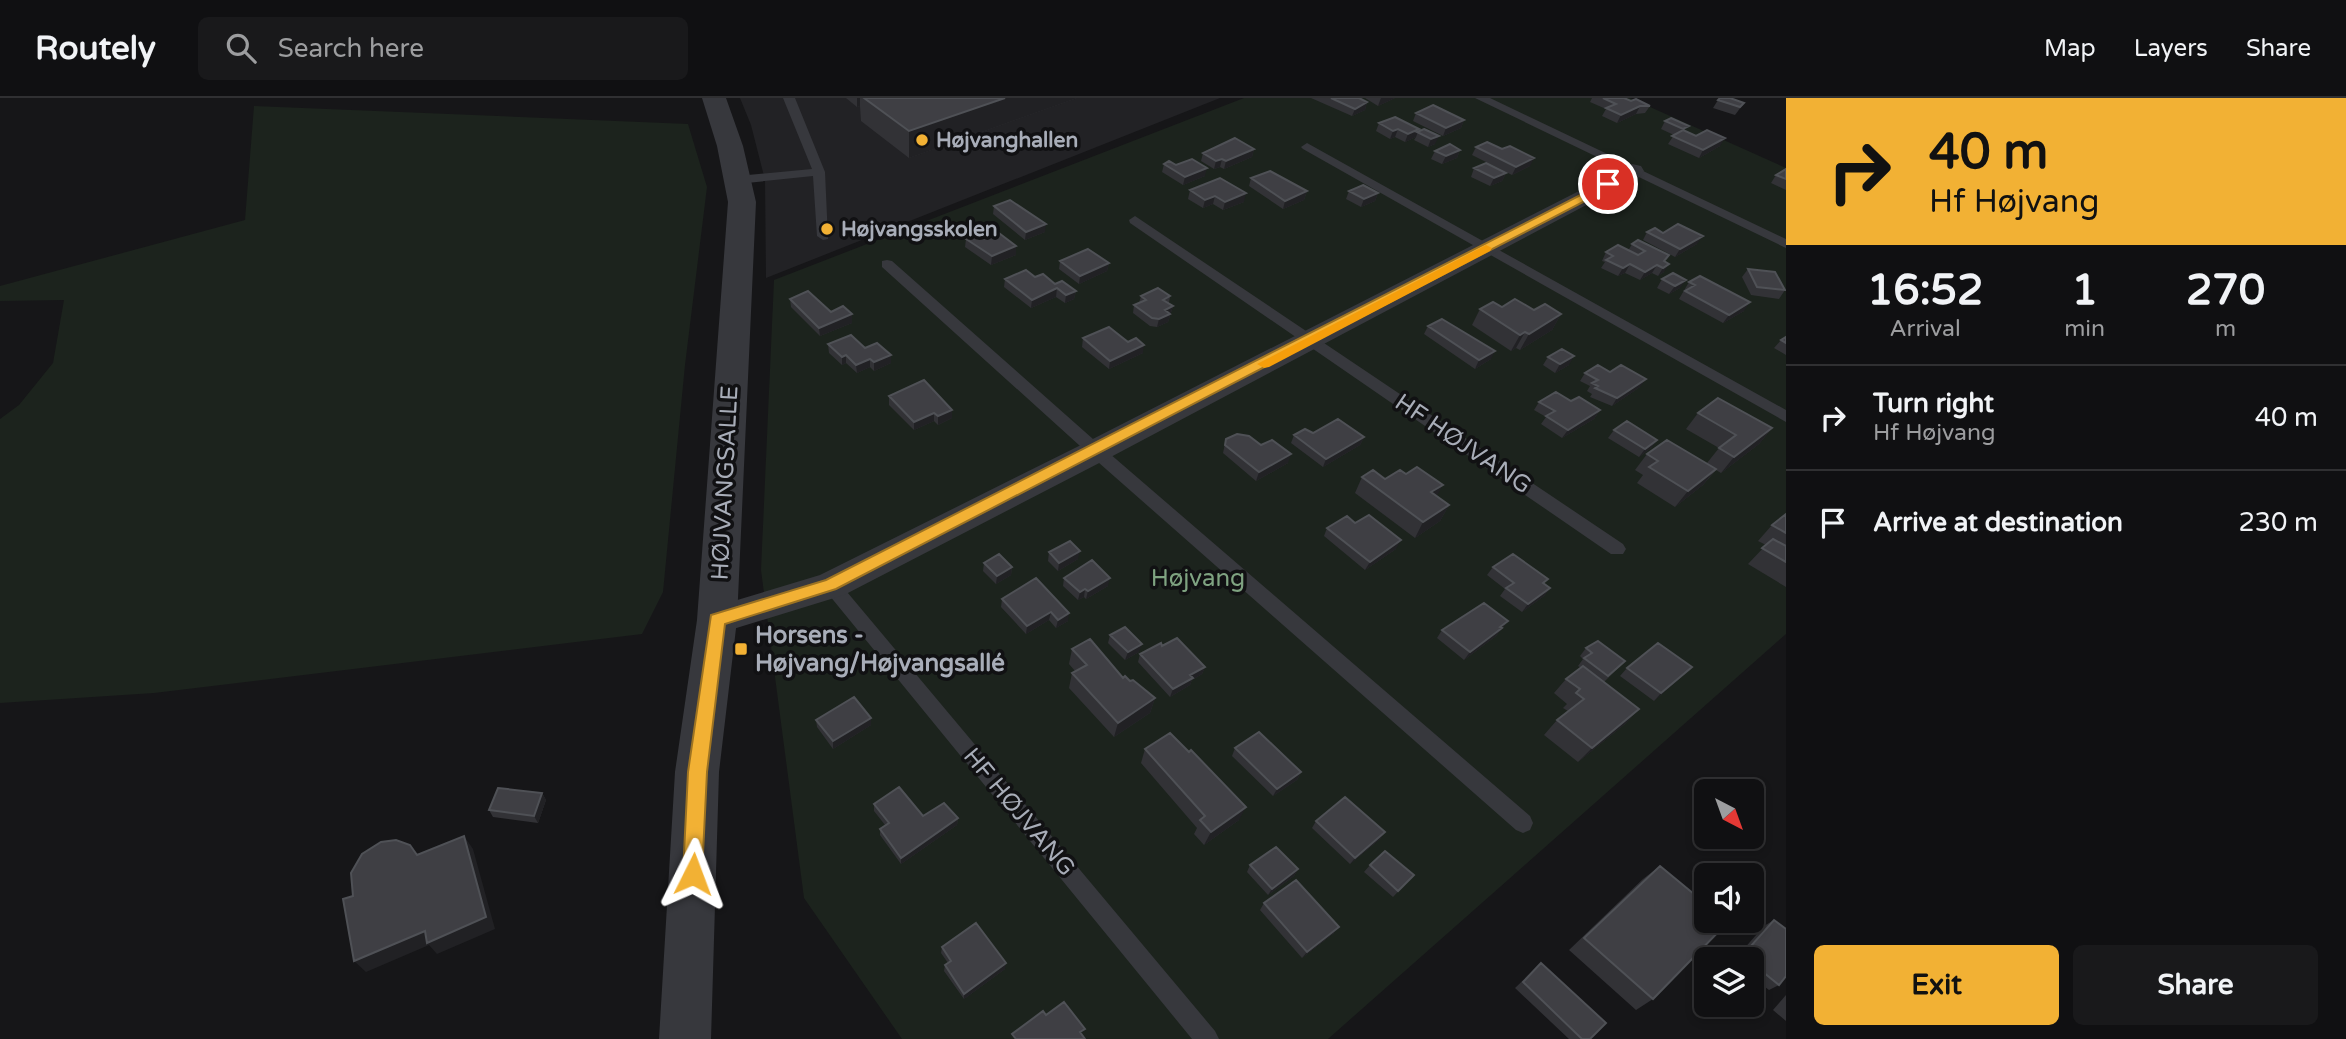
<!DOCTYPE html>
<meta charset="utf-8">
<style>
body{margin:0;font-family:"Varela Round",sans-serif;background:#19191b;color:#f1f3f6;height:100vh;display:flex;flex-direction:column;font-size:26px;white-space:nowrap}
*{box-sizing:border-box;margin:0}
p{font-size:23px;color:#9c9d9f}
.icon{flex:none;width:38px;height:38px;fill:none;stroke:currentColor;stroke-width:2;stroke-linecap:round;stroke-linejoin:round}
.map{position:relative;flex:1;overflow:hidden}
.drawer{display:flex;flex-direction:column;background:#101012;width:560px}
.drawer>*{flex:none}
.banner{background:#f2b134;color:#111;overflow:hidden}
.needle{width:46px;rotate:139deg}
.fabs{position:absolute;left:1694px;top:681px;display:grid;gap:14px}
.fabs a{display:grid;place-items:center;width:70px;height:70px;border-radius:10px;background:#101012;box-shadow:0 4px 10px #0003,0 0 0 2px #303032;font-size:35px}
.pin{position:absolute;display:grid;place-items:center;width:60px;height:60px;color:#fff;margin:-30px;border:4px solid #fff;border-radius:50%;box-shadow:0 2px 7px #0007}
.me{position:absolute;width:77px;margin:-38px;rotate:3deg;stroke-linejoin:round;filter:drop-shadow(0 0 5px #0008)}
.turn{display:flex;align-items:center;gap:24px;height:147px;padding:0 28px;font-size:32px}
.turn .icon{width:91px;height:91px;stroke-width:2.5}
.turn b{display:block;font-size:49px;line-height:60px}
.eta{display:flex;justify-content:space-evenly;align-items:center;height:119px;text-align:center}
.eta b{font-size:42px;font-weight:700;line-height:49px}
.action{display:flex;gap:14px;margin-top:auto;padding:14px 28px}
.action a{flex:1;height:80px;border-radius:10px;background:#f2b134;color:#111;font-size:28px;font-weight:700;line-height:80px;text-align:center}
.action a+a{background:#19191b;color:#f1f3f6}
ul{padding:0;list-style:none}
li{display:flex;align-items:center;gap:21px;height:105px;padding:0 28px;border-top:2px solid #303032}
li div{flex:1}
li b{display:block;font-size:26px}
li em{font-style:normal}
header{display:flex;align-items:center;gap:42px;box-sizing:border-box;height:98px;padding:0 35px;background:#101012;border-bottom:2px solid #303032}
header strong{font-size:33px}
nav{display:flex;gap:38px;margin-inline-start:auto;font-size:24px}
.search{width:490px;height:63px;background:#19191b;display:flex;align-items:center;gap:18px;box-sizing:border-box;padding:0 24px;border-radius:10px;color:#9c9d9f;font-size:26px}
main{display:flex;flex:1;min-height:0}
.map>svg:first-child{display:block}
.built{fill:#222225}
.green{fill:#1c231d}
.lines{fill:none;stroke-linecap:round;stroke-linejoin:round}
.service{fill:#37383d;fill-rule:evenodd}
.minor{fill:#37383d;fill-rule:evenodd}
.tertiary{fill:#37383d;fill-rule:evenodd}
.wall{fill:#323236}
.shaded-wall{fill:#212124}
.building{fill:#3f3f44;stroke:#4f5156;stroke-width:2}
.route{fill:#f2b134;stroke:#9d7322;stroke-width:2}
.slow{fill:#f59e0b}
.poi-dot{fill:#f2b134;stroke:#111113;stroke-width:2.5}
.labels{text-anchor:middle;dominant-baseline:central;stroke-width:7;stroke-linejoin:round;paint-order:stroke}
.far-poi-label{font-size:21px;font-weight:bold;fill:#a8adb8;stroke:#111113;text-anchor:start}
.street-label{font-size:24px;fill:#a8adb8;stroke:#111113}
.park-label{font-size:24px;fill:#7fa381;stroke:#111113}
.poi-label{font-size:24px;font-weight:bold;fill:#a8adb8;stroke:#111113;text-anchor:start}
</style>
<header>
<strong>Routely</strong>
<div class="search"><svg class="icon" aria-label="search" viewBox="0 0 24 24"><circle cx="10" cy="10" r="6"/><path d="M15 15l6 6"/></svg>Search here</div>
<nav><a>Map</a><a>Layers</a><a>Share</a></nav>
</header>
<main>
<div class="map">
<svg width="1786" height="941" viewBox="0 0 1786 941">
<rect width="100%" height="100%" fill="#161618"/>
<path class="built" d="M740 0H1220L766 180 765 82 751 27Z"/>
<path class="green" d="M1244 0H1630L1786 70V536L1328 941H902L804 800 761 472 774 182Z
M254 8 688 26 707 89 685 267 663 494 642 536 154 595 0 605V321L19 307 53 265 64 202 0 203V188L245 122Z"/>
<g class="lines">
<path class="service" d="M783 0H795L825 74 828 141 823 142 817 138 813 78 737 86 731 82 737 78 812 71Z
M1475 0H1490L1786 141V150Z
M1307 45 1786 312V324L1303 51 1301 49Z
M1135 118 1623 446 1626 451 1623 456H1611L1130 125 1129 122Z
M887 162 892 163 1102 349 1530 718 1533 725 1530 732 1523 735 1516 732 1090 357 882 169V163Z
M831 480 837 482 1215 933 1219 941H1192L825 492 822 487 825 482Z"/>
<path class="minor" d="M1632 66 1641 68 1644 73 1641 78 1107 361 844 497 717 536 704 532 699 522 704 512 820 477 1085 345Z"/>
<path class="tertiary" d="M702 0H726L743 48 756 104 737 522 719 674 711 941H659L675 674 697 522 728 104 717 48Z"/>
</g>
<path class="wall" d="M846 0H1077L909 60 861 23 860 8 857 9Z
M1311 0H1359L1367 4 1365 12 1352 18Z
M1365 0H1395L1378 8Z
M1592 0H1624L1631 3 1650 8 1645 15 1636 16 1617 25 1602 18 1606 11 1590 4Z
M1718 2 1744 5 1735 17 1713 10Z
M1416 15 1464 22 1461 30 1443 38 1413 23Z
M1671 20 1686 33 1720 48 1699 60 1668 46 1674 37 1661 31 1665 23Z
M1379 25 1418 34 1424 31 1435 46 1428 49 1414 42 1416 39 1405 44 1395 39 1390 41 1376 33Z
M1476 49 1502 51 1530 68 1512 77 1472 57Z
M1254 51 1252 59 1224 71 1220 69 1214 71 1201 63 1203 55Z
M1460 52 1457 60 1442 66 1431 61 1435 53Z
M1164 66 1176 67 1205 78 1183 87 1162 74Z
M1474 70 1506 75 1502 83 1490 88 1471 79Z
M1786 71V92L1771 85 1776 77Z
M1251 80 1307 93 1304 102 1283 111 1249 88Z
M1190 92 1244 104 1223 112 1213 106 1203 110 1188 101Z
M1349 93 1378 95 1375 103 1361 109 1346 101Z
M994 108 1045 134 1025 142 993 116Z
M1647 134 1663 135 1697 146 1675 159 1643 142Z
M966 141 1016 148V157L991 167 965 149Z
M1632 146 1665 164 1664 174 1658 178 1652 175 1640 182 1625 175 1618 178 1601 170 1605 164 1602 163 1606 154 1628 153Z
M1060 163 1109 165 1107 173 1079 186 1059 171Z
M1748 171 1785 192 1779 201 1751 197 1742 179Z
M1035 179 1076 193 1074 201 1065 205 1056 199 1031 210 1004 189 1005 181Z
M1662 181 1680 190 1669 196 1657 190Z
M1689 184 1744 213 1723 225 1679 201Z
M1141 198H1170L1169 205 1173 208 1168 224 1157 229 1150 228 1133 215 1134 207 1139 205Z
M790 201 831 214 852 225 820 238 791 209Z
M1502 209 1534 212 1561 216 1552 232 1520 252 1516 250 1511 253 1472 227 1480 211Z
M1428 228 1491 261 1475 271 1424 236Z
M1786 239V257L1774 250 1781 242Z
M1083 240 1128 244 1143 255 1109 271 1082 249Z
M828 246 865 250 891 265 874 273 870 269 857 275 846 265 842 267 829 255Z
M1548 259 1569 267 1555 275 1543 267Z
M1610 274 1640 289 1612 308 1590 299 1592 296 1587 293 1590 288 1580 283 1585 275Z
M889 298 952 320 938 327 934 323 914 332 889 307Z
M1571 303 1600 312 1594 321 1562 340 1541 326 1546 319 1534 312 1539 304Z
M1698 315 1772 330 1759 346 1721 375 1716 372 1703 387 1675 409 1637 385 1643 377 1635 372 1647 356 1707 365 1719 350 1686 331Z
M1614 332 1657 342 1651 350 1639 359 1608 340Z
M1313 335 1364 339 1360 347 1323 369 1291 345 1294 337Z
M1226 341 1288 365 1256 383 1223 355Z
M1406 376 1449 407 1440 423 1415 440 1355 395 1362 379 1385 381Z
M1786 416V489L1748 466 1766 447 1758 443 1772 427Z
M1355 425 1396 451 1365 472 1324 438 1327 430Z
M1049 454 1078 461 1058 473 1048 463Z
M984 465 1012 469 1011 477 996 486 983 473Z
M1493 469 1545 486 1550 490 1544 498 1522 514 1500 498 1505 491 1487 477Z
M1036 480 1068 523 1056 530 1049 522 1026 536 1001 509 1002 501Z
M1064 480 1108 488 1086 501 1084 499 1078 502 1063 488Z
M1508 523 1496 538 1464 562 1437 540 1442 532Z
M1110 537 1139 554 1125 562 1108 545Z
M1162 548 1205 569 1202 576 1192 582 1190 587 1170 599 1138 564 1140 556Z
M1586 550 1625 563 1604 584 1639 611 1625 626 1578 664 1544 637 1557 622 1568 613 1563 610 1567 606 1554 595 1566 581 1581 570 1578 568 1583 561 1580 558Z
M1072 551 1130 583 1155 600 1150 615 1114 639 1069 590 1072 575 1075 573 1069 566Z
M1692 569 1654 603 1620 578 1627 570Z
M871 620V627L833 651 817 629 816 622Z
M1235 650 1301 674 1297 682 1273 698 1232 658Z
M1145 651 1239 722 1204 747 1194 736 1197 730 1141 665Z
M542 695 546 702 538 725 493 719 489 712Z
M874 706 923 718 958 720 957 727 901 766 880 737V731L885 727 874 713Z
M1316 723 1385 734 1380 741 1350 766 1312 730Z
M1250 767 1298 771 1294 778 1268 797 1247 774Z
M1370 767 1414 777 1393 799 1364 774Z
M1660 768 1653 901 1636 912 1569 852 1643 781Z
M1264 805 1334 835 1302 860 1260 812Z
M1774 822 1779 887 1769 892 1752 879V861H1735L1764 828Z
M942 849 1005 871 964 901 944 873 945 867 948 865 941 855Z
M1541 865 1590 941H1569L1515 890Z
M1786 897V923L1773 912Z"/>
<path class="shaded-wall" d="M857 0H860V8L857 9Z
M1005 0H1077L909 60V33Z
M1381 0H1395L1378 8Z
M1367 4 1365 12 1352 18 1355 11Z
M1640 8 1636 16 1617 25 1621 17Z
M1464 22 1461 30 1443 38 1446 30Z
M1398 31 1395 39 1390 41 1393 33Z
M1419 31 1416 39 1405 44 1408 36Z
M1439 38 1435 46 1428 49 1431 41Z
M1725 40 1720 48 1699 60 1703 52Z
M1254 51 1252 59 1224 71 1226 63Z
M1460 52 1457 60 1442 66 1446 58Z
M1534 60 1530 68 1512 77 1516 69Z
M1222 61 1220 69 1214 71 1216 63Z
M1207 70 1205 78 1183 87 1185 79Z
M1506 75 1502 83 1490 88 1494 80Z
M1307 93 1304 102 1283 111 1285 103Z
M1246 95 1244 104 1223 112 1225 104Z
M1378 95 1375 103 1361 109 1364 101Z
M1215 98 1213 106 1203 110 1205 102Z
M1046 126 1045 134 1025 142 1026 134Z
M1703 138 1697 146 1675 159 1680 151Z
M1016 148V157L991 167 992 158Z
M1109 165 1107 173 1079 186 1080 178Z
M1630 166 1625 175 1618 178 1623 170Z
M1669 166 1664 174 1658 178 1663 170Z
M1657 167 1652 175 1640 182 1645 174Z
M1686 182 1680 190 1669 196 1675 188Z
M1057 190 1056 199 1031 210 1032 202Z
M1076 193 1074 201 1065 205 1066 197Z
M1750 204 1744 213 1723 225 1729 217Z
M1173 208 1168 224 1157 229 1159 221 1165 212Z
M852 216V225L820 238 819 230Z
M1561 216 1552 232 1520 252 1529 236Z
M1525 234 1516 250 1511 253 1520 237Z
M1144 247 1143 255 1109 271 1110 263Z
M1495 253 1491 261 1475 271 1479 262Z
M846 257V265L842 267V259Z
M891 257V265L874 273V264Z
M1574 258 1569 267 1555 275 1560 266Z
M870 261V269L857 275 856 267Z
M1646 281 1640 289 1612 308 1617 300Z
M952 312V320L938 327V318Z
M1600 312 1594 321 1562 340 1568 332Z
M934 315V323L914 332V324Z
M1772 330 1759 346 1721 375 1734 359Z
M1364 339 1360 347 1323 369 1326 361Z
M1657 342 1651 350 1639 359 1645 351Z
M1291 356 1288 365 1256 383 1259 374Z
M1716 371 1703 387 1675 409 1688 393Z
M1443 387 1434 403 1431 394Z
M1449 407 1440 423 1415 440 1423 424Z
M1401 442 1396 451 1365 472 1370 464Z
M1080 453 1078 461 1058 473 1059 465Z
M1012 469 1011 477 996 486 997 478Z
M1110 480 1108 488 1086 501 1088 493Z
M1550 490 1544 498 1522 514 1528 506Z
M1085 491 1084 499 1078 502 1080 494Z
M1051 514 1049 522 1026 536 1027 528Z
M1069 515 1068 523 1056 530 1058 522Z
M1508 523 1496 538 1464 562 1470 554Z
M1142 546 1139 554 1125 562 1128 554Z
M1205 569 1202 576 1192 582 1190 587 1170 599 1173 591 1190 577Z
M1692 569 1684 577 1654 603 1661 595Z
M1155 600 1150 615 1114 639 1118 625Z
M1639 611 1625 626 1578 664 1592 650Z
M871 620V627L833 651V643Z
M1301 674 1297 682 1273 698 1277 691Z
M542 695 546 702 538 725 534 718Z
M1246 709 1239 722 1204 747 1211 734Z
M958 720 957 727 901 766V760Z
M1385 734 1380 741 1350 766 1355 760Z
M464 738 473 751 495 831 437 856 429 847 366 874 354 863 425 833Z
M1298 771 1294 778 1268 797 1272 791Z
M1339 829 1334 835 1302 860 1307 854Z
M1006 865 1005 871 964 901V896Z"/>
<path class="building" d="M864 0H1005L909 33Z
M1331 0H1359L1367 4 1355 11Z
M1603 0H1624L1631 3 1636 1 1650 8H1640L1621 17 1606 10 1616 6Z
M1720 0H1730L1744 5 1740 9 1718 2Z
M1433 7 1464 22 1446 30 1416 15Z
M1395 19 1419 31 1408 36 1398 31 1393 33 1379 25Z
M1671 20 1689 28 1683 31 1665 23Z
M1424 31 1439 38 1431 41 1417 34Z
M1683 32 1696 38 1707 32 1725 40 1703 52 1672 38Z
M1235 40 1254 51 1226 63 1222 61 1216 63 1203 55Z
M1487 44 1502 51 1510 48 1534 60 1516 69 1476 49Z
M1450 46 1460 52 1446 58 1435 53Z
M1192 61 1207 70 1185 79 1164 66 1169 63 1176 67Z
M1486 65 1506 75 1494 80 1474 70Z
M1786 71V81L1776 77Z
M1270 73 1307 93 1285 103 1251 80Z
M1220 80 1246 95 1225 104 1215 98 1205 102 1190 92Z
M1363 87 1378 95 1364 101 1349 93Z
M1010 102 1046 126 1026 134 994 108Z
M1678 126 1703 138 1680 151 1647 134 1655 130 1663 135Z
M991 129 1016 148 992 158 966 141Z
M1638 142 1669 157 1664 163 1669 166 1663 170 1657 167 1645 174 1630 166 1623 170 1606 162 1613 158 1606 154 1618 147 1638 157 1645 153 1632 146Z
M1088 151 1109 165 1080 178 1060 163Z
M1748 171 1775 174 1785 192 1757 189Z
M1026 172 1035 179 1043 176 1055 186 1062 183 1076 193 1066 197 1057 190 1032 202 1005 181Z
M1673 175 1686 182 1675 188 1662 181Z
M1700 178 1750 204 1729 217 1685 193 1695 187 1689 184Z
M1158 190 1170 198 1163 202 1173 208 1165 212 1170 216 1159 221 1152 220 1134 207 1146 202 1141 198Z
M808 193 831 214 843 208 852 216 819 230 790 201Z
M1515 201 1534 212 1545 206 1561 216 1529 236 1525 234 1520 237 1480 211 1493 204 1502 209Z
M1442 221 1495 253 1479 262 1428 228Z
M1109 229 1128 244 1136 240 1144 247 1110 263 1083 240Z
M851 237 865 250 877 245 891 257 874 264 870 261 856 267 846 257 842 259 828 246Z
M1786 239V245L1781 242Z
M1562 251 1574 258 1560 266 1548 259Z
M1598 267 1610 274 1621 267 1646 281 1617 300 1595 290 1598 288 1592 285 1598 282 1585 275Z
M924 282 952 312 938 318 934 315 914 324 889 298Z
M1556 294 1571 303 1579 299 1600 312 1568 332 1546 318 1555 313 1539 304Z
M1718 300 1772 330 1734 359 1719 350 1736 337 1698 315Z
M1338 321 1364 339 1326 361 1294 337 1305 331 1313 335Z
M1627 323 1657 342 1645 351 1614 332Z
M1237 336 1249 338 1261 347 1272 342 1291 356 1259 374 1225 347 1226 341Z
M1667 342 1716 371 1688 393 1649 369 1658 363 1647 356Z
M1417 369 1443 387 1431 394 1449 407 1423 424 1362 379 1373 372 1385 381 1400 372 1406 376Z
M1786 416V435L1772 427Z
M1369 417 1401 442 1370 464 1327 430 1347 418 1355 425Z
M1773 441 1786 448V464L1762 450Z
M1070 443 1080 453 1059 465 1049 454Z
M999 456 1012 469 997 478 984 465Z
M1513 456 1548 481 1543 485 1550 490 1528 506 1506 490 1514 485 1493 469Z
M1092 462 1110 480 1088 493 1085 491 1080 494 1064 480Z
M1036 480 1069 515 1058 522 1051 514 1027 528 1002 501Z
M1484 505 1508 523 1500 529 1502 530 1470 554 1442 532Z
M1125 529 1142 546 1128 554 1110 537Z
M1177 540 1205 569 1190 577 1193 580 1173 591 1140 556 1161 545 1162 548Z
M1090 541 1123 580 1125 578 1130 583 1133 582 1155 600 1118 625 1072 575 1087 567 1072 551Z
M1598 543 1625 563 1608 578 1584 560 1592 555 1586 550Z
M1658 545 1692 569 1661 595 1627 570Z
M1583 568 1639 611 1592 650 1557 622 1584 601 1576 595 1580 591 1566 581Z
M854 599 871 620 833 643 816 622Z
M1259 634 1301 674 1277 691 1235 650Z
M1170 635 1189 654 1191 652 1246 709 1211 734 1200 722 1205 718 1145 651Z
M899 689 923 718 944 705 958 720 901 760 880 731 889 725 874 706Z
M498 690 542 695 534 718 489 712Z
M1345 699 1385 734 1355 760 1316 723Z
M464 738 486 819 427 845 425 833 354 863 343 801 353 798 351 775 362 756 381 744 396 742 410 747 417 757Z
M1276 749 1298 771 1272 791 1250 767Z
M1385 753 1414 777 1398 793 1370 767Z
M1660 768 1706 806V822H1726L1728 824 1653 901 1584 840Z
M1296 782 1339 829 1307 854 1264 805Z
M1774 822 1786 831V878L1779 887 1752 865V861H1747L1742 858Z
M976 825 1006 865 964 896 945 867 951 863 942 849Z
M1541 865 1606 925 1590 941H1582L1523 884Z
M1064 904 1085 931 1080 934 1085 941H1016L1012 936 1043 913 1046 917Z"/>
<path class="route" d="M1608 83 1613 86 1612 89 836 491 725 526 707 674 702 776 700 783 693 785 686 783 683 776 688 674 711 517 826 482Z"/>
<path class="slow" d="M1486 147 1492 150 1490 153 1269 269 1264 270 1257 266Z"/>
<g class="poi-dot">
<circle cx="922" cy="42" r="7"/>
<circle cx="827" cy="131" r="7"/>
<rect x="734" y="544" width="14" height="14" rx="3.5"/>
</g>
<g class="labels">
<g class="far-poi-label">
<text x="936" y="42">Højvanghallen</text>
<text x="841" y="131">Højvangsskolen</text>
</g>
<g class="street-label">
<text transform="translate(1463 346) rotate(34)">HF HØJVANG</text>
<text transform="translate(725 385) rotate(-87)">HØJVANGSALLE</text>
<text transform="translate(1019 714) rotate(50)">HF HØJVANG</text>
</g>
<g class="park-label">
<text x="1198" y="480">Højvang</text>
</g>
<g class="poi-label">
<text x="755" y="537">Horsens -<tspan x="755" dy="28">Højvang/Højvangsallé</tspan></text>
</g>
</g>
</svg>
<div class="fabs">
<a><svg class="needle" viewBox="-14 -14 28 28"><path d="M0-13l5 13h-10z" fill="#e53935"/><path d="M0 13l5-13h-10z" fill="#9c9d9f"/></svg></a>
<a><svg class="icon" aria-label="sound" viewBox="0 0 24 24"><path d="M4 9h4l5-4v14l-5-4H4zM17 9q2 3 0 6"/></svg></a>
<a><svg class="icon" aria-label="layers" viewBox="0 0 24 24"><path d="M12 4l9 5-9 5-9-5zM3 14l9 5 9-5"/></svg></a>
</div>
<div class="pin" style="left:1608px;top:86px;background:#d93025"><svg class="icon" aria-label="arrive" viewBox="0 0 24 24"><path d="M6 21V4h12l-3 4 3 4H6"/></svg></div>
<svg class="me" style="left:693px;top:776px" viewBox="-20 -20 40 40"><path d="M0-17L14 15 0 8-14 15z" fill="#f2b134" stroke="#fff" stroke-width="4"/></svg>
</div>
<section class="drawer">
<div class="banner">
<div class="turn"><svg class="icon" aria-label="right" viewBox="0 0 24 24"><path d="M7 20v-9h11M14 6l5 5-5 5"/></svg><div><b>40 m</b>Hf Højvang</div></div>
</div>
<div class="eta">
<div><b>16:52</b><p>Arrival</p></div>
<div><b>1</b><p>min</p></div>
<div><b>270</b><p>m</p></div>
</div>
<ul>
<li><svg class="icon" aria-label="right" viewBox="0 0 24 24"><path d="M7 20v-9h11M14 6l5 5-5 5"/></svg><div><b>Turn right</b><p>Hf Højvang</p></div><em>40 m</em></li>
<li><svg class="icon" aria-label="arrive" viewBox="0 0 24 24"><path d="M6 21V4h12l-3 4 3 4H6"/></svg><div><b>Arrive at destination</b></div><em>230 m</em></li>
</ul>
<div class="action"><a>Exit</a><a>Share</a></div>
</section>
</main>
